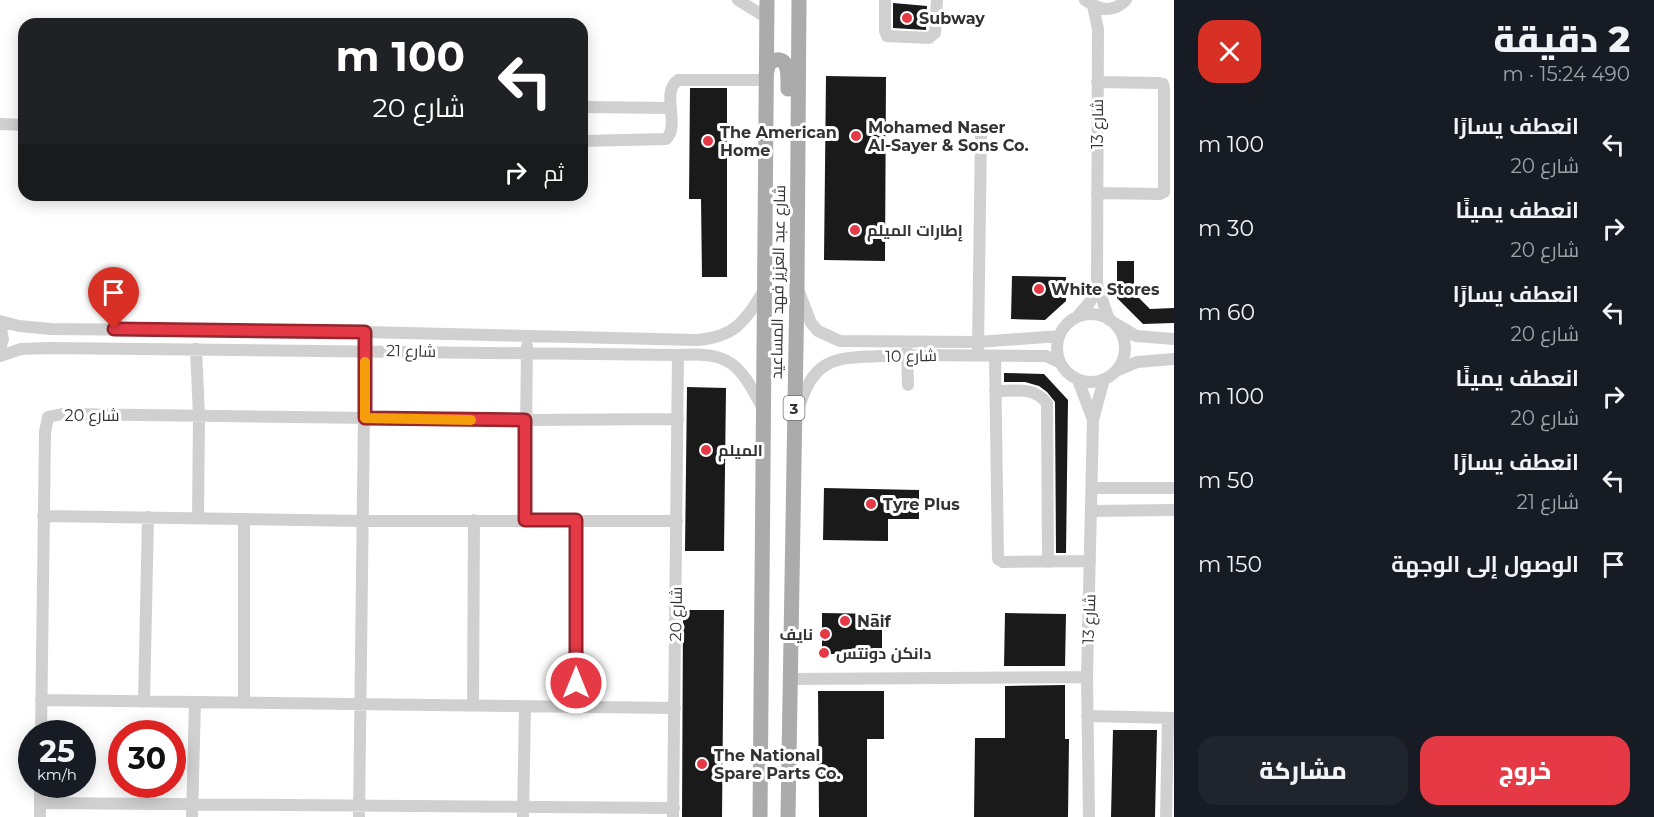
<!DOCTYPE html>
<html lang="ar">
<meta charset="utf-8">
<style>
body{margin:0;font-family:Montserrat,Cairo,sans-serif;background:#20242c;color:#f1f3f6;direction:rtl;height:100vh;display:flex;flex-direction:column;font-size:22px;white-space:nowrap}
*{box-sizing:border-box;margin:0}
p{font-size:20px;color:#9ea1a6}
.icon{flex:none;width:33px;height:33px;fill:none;stroke:currentColor;stroke-width:2;stroke-linecap:round;stroke-linejoin:round}
.map{position:relative;flex:1;overflow:hidden;direction:ltr}
.details{display:flex;flex-direction:column;background:#171b24;width:480px}
.details>*{flex:none}
.hud{position:absolute;left:18px;top:18px;width:570px;height:183px;border-radius:18px;box-shadow:0 3px 15px #0003;direction:rtl;background:#202124;color:#fff;overflow:hidden}
.speed{position:absolute;left:18px;top:720px;display:flex;gap:12px;font-size:30px;font-weight:700;text-align:center}
.speed>*{display:grid;place-content:center;width:78px;height:78px;border-radius:50%;background:#171b24;box-shadow:0 3px 15px #0003;line-height:1}
.speed small{font-size:15px;font-weight:400}
.speed .limit{border:9px solid #d22;background:#fff;color:#111}
.pin{position:absolute;display:grid;place-items:center;width:51px;height:51px;color:#fff;margin:-62px -26px;border-radius:50% 50% 50% 0;rotate:-45deg;box-shadow:0 0 6px #0007}
.pin .icon{rotate:45deg}
.me{position:absolute;width:66px;margin:-33px;rotate:0deg;stroke-linejoin:round;filter:drop-shadow(0 0 4px #0008)}
.turn{display:flex;align-items:center;gap:21px;height:126px;padding:0 24px;font-size:27px}
.turn .icon{width:78px;height:78px;stroke-width:2.5}
.turn b{display:block;font-size:42px;line-height:51px}
.then{display:flex;align-items:center;height:57px;padding:0 24px;background:#0003;gap:12px;font-size:22px}
.round{display:grid;place-items:center;flex:none;width:63px;height:63px;border-radius:18px;background:#20242c}
.head{display:flex;align-items:center;justify-content:space-between;height:102px;padding:0 24px}
h1{font-size:36px;font-weight:800;line-height:45px}
.cta{display:flex;gap:12px;margin-top:auto;padding:12px 24px}
.cta a{flex:1;height:69px;border-radius:18px;background:#e63946;color:#fff;font-size:24px;font-weight:800;line-height:69px;text-align:center}
.cta a+a{background:#20242c;color:#f1f3f6}
ul{padding:0;list-style:none}
li{display:flex;align-items:center;gap:18px;height:84px;padding:0 24px}
li div{flex:1}
li b{display:block;font-size:22px}
li em{font-style:normal}
main{display:flex;flex:1;min-height:0}
.map>svg:first-child{display:block}
.building{fill:#1a1a1a}
.lines{fill:none;stroke-linecap:round;stroke-linejoin:round}
.minor{stroke:#d0d0d0;stroke-width:12}
.major{stroke:#ababab;stroke-width:15}
.route-casing{stroke:#96252e;stroke-width:15}
.route{stroke:#e63946;stroke-width:10}
.slow{stroke:#f59e0b;stroke-width:10}
.poi-dot{fill:#e63946;stroke:#fff;stroke-width:2}
.labels{text-anchor:middle;dominant-baseline:central;stroke-width:6;stroke-linejoin:round;paint-order:stroke}
.shield{fill:#fff;stroke:#707070;stroke-width:1.5}
.shield-label{font-size:15px;font-weight:bold;fill:#333}
.poi-label{font-size:16px;font-weight:bold;fill:#333;stroke:#fff;text-anchor:start}
.street-label{font-size:16px;fill:#333;stroke:#fff}
</style>
<main>
<section class="details">
<div class="head"><div><h1>2 دقيقة</h1><p>490 m · 15:24</p></div><a class="round" style="background:#d93025;color:#fff"><svg class="icon" aria-label="close" viewBox="0 0 24 24"><path d="M6 6l12 12M18 6L6 18"/></svg></a></div>
<ul>
<li><svg class="icon" aria-label="left" viewBox="0 0 24 24"><path d="M17 20v-9H6M10 6l-5 5 5 5"/></svg><div><b>انعطف يسارًا</b><p>شارع 20</p></div><em>100 m</em></li>
<li><svg class="icon" aria-label="right" viewBox="0 0 24 24"><path d="M7 20v-9h11M14 6l5 5-5 5"/></svg><div><b>انعطف يمينًا</b><p>شارع 20</p></div><em>30 m</em></li>
<li><svg class="icon" aria-label="left" viewBox="0 0 24 24"><path d="M17 20v-9H6M10 6l-5 5 5 5"/></svg><div><b>انعطف يسارًا</b><p>شارع 20</p></div><em>60 m</em></li>
<li><svg class="icon" aria-label="right" viewBox="0 0 24 24"><path d="M7 20v-9h11M14 6l5 5-5 5"/></svg><div><b>انعطف يمينًا</b><p>شارع 20</p></div><em>100 m</em></li>
<li><svg class="icon" aria-label="left" viewBox="0 0 24 24"><path d="M17 20v-9H6M10 6l-5 5 5 5"/></svg><div><b>انعطف يسارًا</b><p>شارع 21</p></div><em>50 m</em></li>
<li><svg class="icon" aria-label="arrive" viewBox="0 0 24 24"><path d="M6 21V4h12l-3 4 3 4H6"/></svg><div><b>الوصول إلى الوجهة</b></div><em>150 m</em></li>
</ul>
<div class="cta"><a>خروج</a><a>مشاركة</a></div>
</section>
<div class="map">
<svg width="1174" height="817" viewBox="0 0 1174 817">
<rect width="100%" height="100%" fill="#fff"/>
<path class="building" d="M893 3 927 6 926 30 893 28Z
M826 76 886 77 885 261 824 260Z
M690 88H727V277H702L701 199H689Z
M1117 261H1134V293L1150 309 1174 308V323L1143 324 1117 298Z
M1012 276 1066 277V301L1045 320 1011 319Z
M1004 373 1044 374 1068 400 1066 553H1056L1055 402 1047 392 1039 386 1025 382H1004Z
M687 387 726 388 724 551H685Z
M824 488 919 490V519H888V541L823 540Z
M683 610H724L722 817H682Z
M822 613 882 614V654H822Z
M1005 613 1066 614 1065 666H1004Z
M1065 685V739H1069L1068 817H974L975 738H1005V686Z
M818 691H884V739H867V817H819Z
M1113 730H1157L1155 817H1111Z"/>
<g class="lines">
<path class="minor" d="M738 0 767 18
M885 0V31L887 36 929 38 935 33 937 0
M1085 0C1100 10 1112 14 1126 0
M1093 6 1098 29 1097 284 1109 320
M1097 82 1158 83 1163 84 1164 88V192L1160 194 1097 193
M582 107 671 108
M0 124 24 125
M582 141 666 139C681 125 660 93 678 80H767
M799 292 811 323 818 331 840 341 978 342 1059 336
M1057 348a34 34 0 1 1 68 0a34 34 0 1 1-68 0Z
M1077 317 1090 302 1096 285
M0 321 19 326 51 329 365 332 698 340C736 336 744 322 763 292
M0 324 3 339 0 349
M1116 324 1136 336 1174 339
M978 348 981 134
M196 349 199 416 198 518
M907 350 908 385
M0 356 21 349 48 348 678 355C730 352 739 363 762 407
M995 356 998 559 1003 562 1090 561
M1116 371 1137 362 1174 359
M1078 380 1093 420
M995 391C1015 391 1033 386 1047 403L1048 562
M797 411C804 394 809 375 826 365 841 356 862 357 880 356 935 354 991 356 1046 356L1059 362
M1092 488H1174
M1091 511 1174 510
M43 516 363 521H677
M525 520 527 346
M790 679 1087 677
M41 700 675 708
M144 702 148 517
M244 703V519
M473 705 474 520
M576 706V520
M1087 716 1174 718
M41 734 45 432 48 417 62 414 525 420 678 419
M40 803 674 808
M40 817V784
M192 817 195 702
M359 817 365 332
M523 817 525 706
M673 817 678 355
M1089 817 1087 677 1093 420 1104 379
M1166 817 1168 718"/>
<path class="major" d="M767 71 769 63C790 51 788 76 788 89
M760 817 767 0
M788 817 797 287 799 0"/>
</g>
<g class="lines">
<g class="route-casing">
<path id="route" d="M114 329 365 332V418L525 420V520H576V683"/>
</g>
<use href="#route" class="route"/>
<path class="slow" d="M365 362V418L471 420"/>
</g>
<g class="poi-dot">
<circle cx="907" cy="18" r="6"/>
<circle cx="856" cy="136" r="6"/>
<circle cx="708" cy="141" r="6"/>
<circle cx="855" cy="230" r="6"/>
<circle cx="1039" cy="289" r="6"/>
<circle cx="706" cy="450" r="6"/>
<circle cx="871" cy="504" r="6"/>
<circle cx="845" cy="621" r="6"/>
<circle cx="825" cy="634" r="6"/>
<circle cx="824" cy="653" r="6"/>
<circle cx="702" cy="764" r="6"/>
</g>
<g class="labels">
<rect class="shield" x="783.5" y="396" width="21" height="24" rx="4.5"/>
<g class="shield-label">
<text x="794" y="408">3</text>
</g>
<g class="poi-label">
<text x="919" y="18">Subway</text>
<text x="868" y="127">Mohamed Naser<tspan x="868" dy="18">Al-Sayer &amp; Sons Co.</tspan></text>
<text x="720" y="132">The American<tspan x="720" dy="18">Home</tspan></text>
<text x="867" y="230">إطارات الميلم</text>
<text x="1051" y="289">White Stores</text>
<text x="718" y="450">الميلم</text>
<text x="883" y="504">Tyre Plus</text>
<text x="857" y="621">Naif</text>
<text x="813" y="634" text-anchor="end">نايف</text>
<text x="836" y="653">دانكن دونتس</text>
<text x="714" y="755">The National<tspan x="714" dy="18">Spare Parts Co.</tspan></text>
</g>
<g class="street-label">
<text transform="translate(1097 124) rotate(-90)">شارع 13</text>
<text transform="translate(778 282) rotate(-89)">شارع عبد العزيز فهد المساعيد</text>
<text transform="translate(411 351) rotate(1)">شارع 21</text>
<text transform="translate(911 356) rotate(-1)">شارع 10</text>
<text x="92" y="415">شارع 20</text>
<text transform="translate(676 614) rotate(-89)">شارع 20</text>
<text transform="translate(1089 619) rotate(-88)">شارع 13</text>
</g>
</g>
</svg>
<div class="speed"><div>25<small>km/h</small></div><div class="limit">30</div></div>
<div class="pin" style="left:114px;top:329px;background:#d93025"><svg class="icon" aria-label="arrive" viewBox="0 0 24 24"><path d="M6 21V4h12l-3 4 3 4H6"/></svg></div>
<svg class="me" style="left:576px;top:683px" viewBox="-20 -20 40 40"><circle r="17" fill="#e63946" stroke="#fff" stroke-width="3"/><path d="M0-11L8 9 0 5-8 9z" fill="#fff"/></svg>
<div class="hud">
<div class="turn"><svg class="icon" aria-label="left" viewBox="0 0 24 24"><path d="M17 20v-9H6M10 6l-5 5 5 5"/></svg><div><b>100 m</b>شارع 20</div></div>
<div class="then">ثم<svg class="icon" aria-label="right" viewBox="0 0 24 24"><path d="M7 20v-9h11M14 6l5 5-5 5"/></svg></div>
</div>
</div>
</main>
